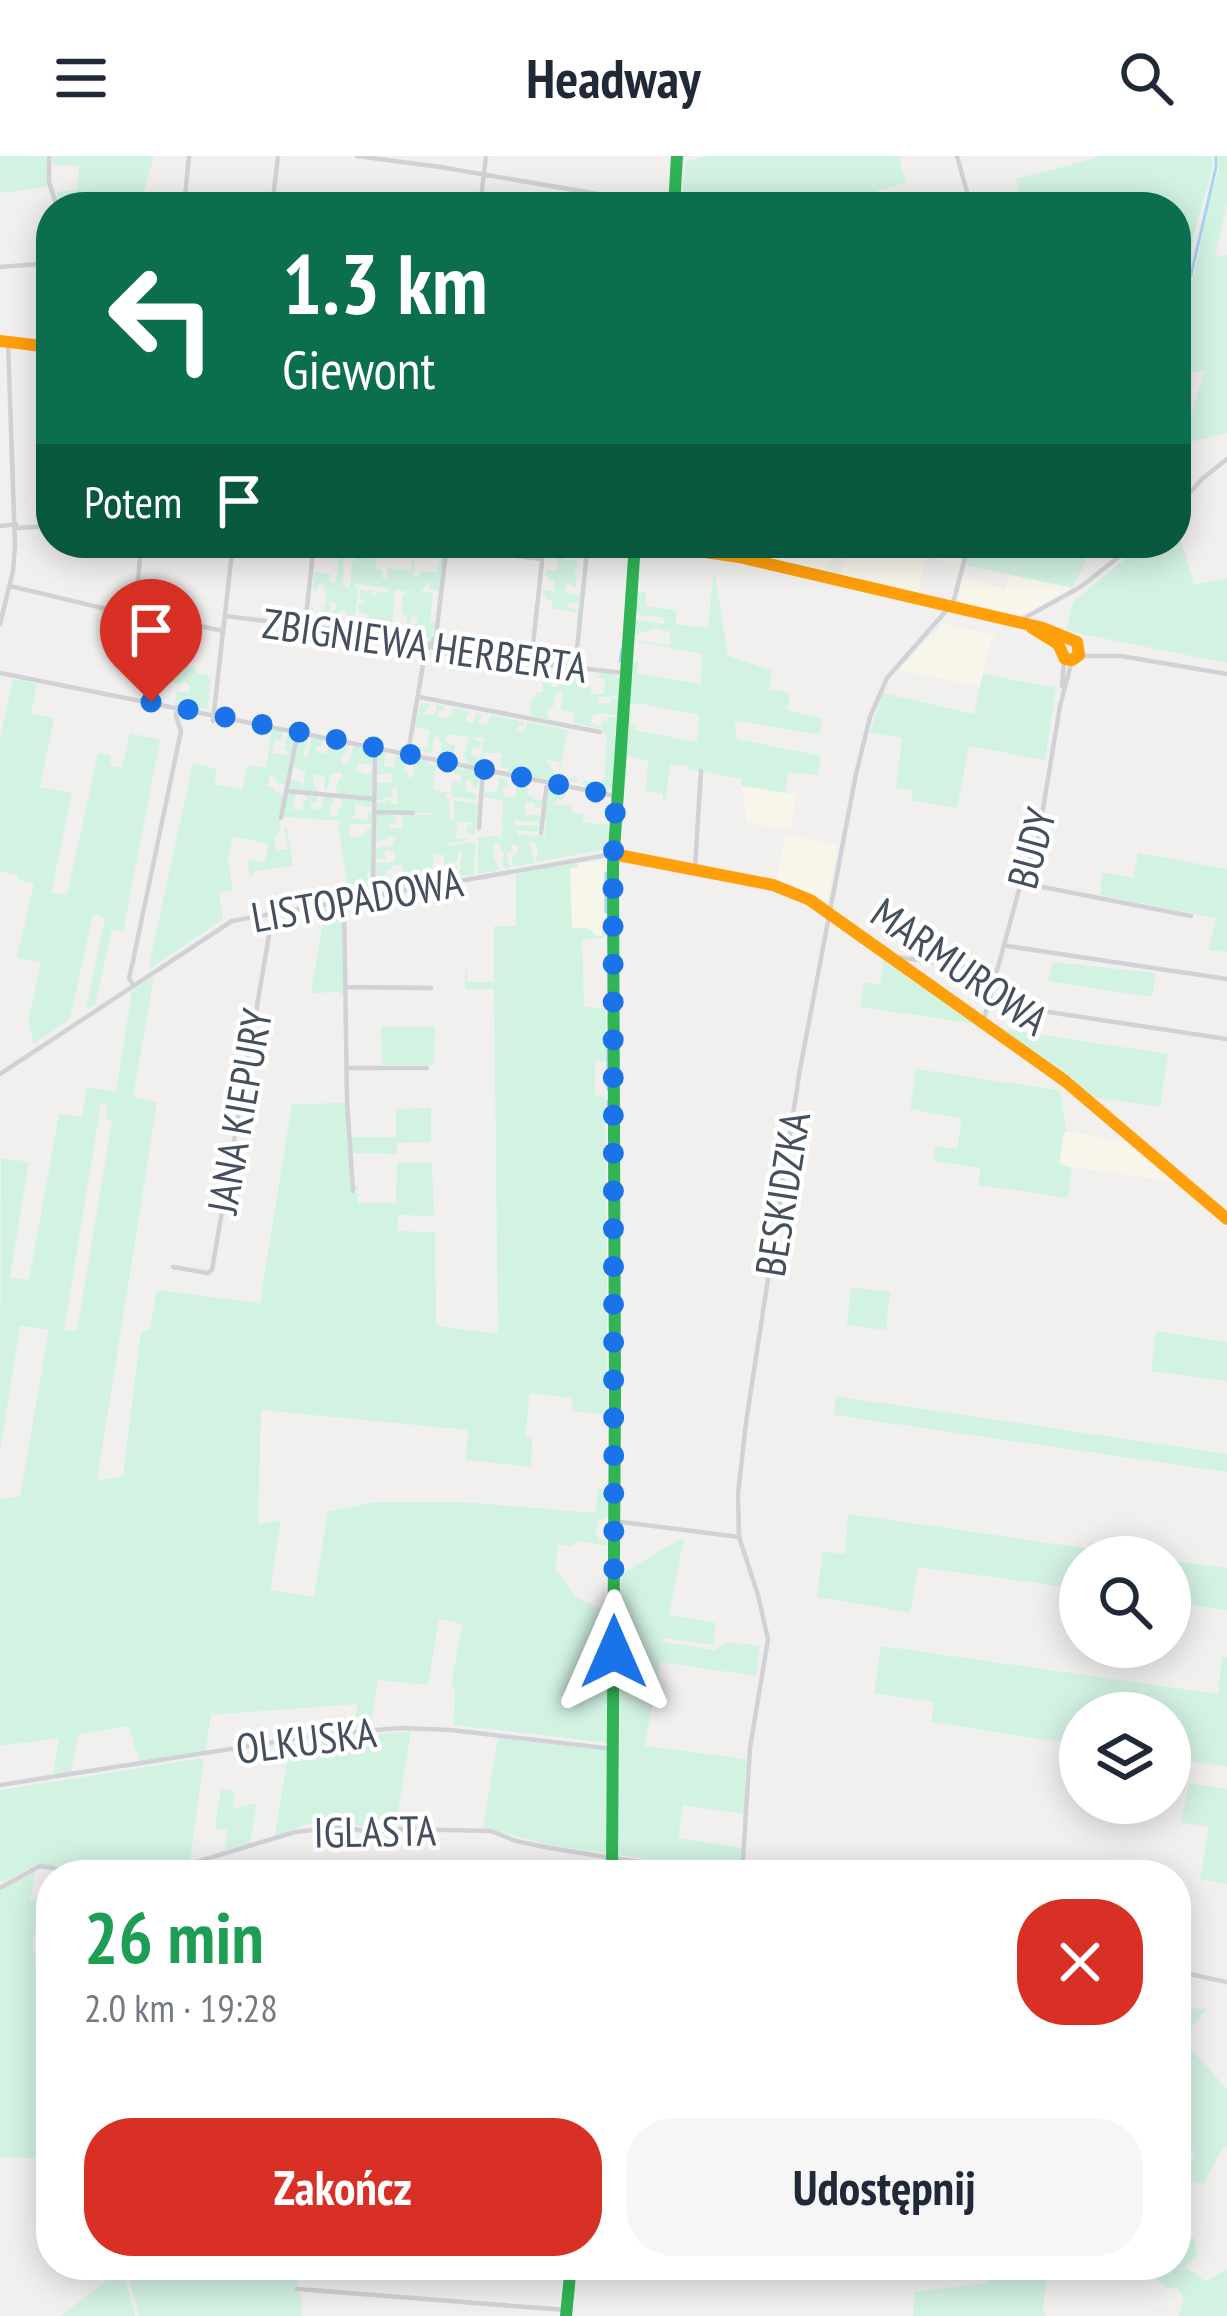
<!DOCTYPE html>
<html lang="pl">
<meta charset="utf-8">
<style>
body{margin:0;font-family:"PT Sans Narrow",sans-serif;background:#f6f6f7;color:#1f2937;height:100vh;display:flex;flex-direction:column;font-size:45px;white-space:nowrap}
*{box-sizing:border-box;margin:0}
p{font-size:39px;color:#747a83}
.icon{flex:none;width:66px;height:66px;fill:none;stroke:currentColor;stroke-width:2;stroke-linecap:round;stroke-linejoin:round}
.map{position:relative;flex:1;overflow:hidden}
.side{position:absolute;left:36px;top:1704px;width:1155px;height:420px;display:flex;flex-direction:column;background:#fff;border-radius:48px;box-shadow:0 6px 30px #0003}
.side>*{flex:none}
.hud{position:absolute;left:36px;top:36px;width:1155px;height:366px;border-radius:48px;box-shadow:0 6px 30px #0003;background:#0b6e4f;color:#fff;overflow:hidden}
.controls{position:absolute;left:1059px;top:1380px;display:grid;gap:24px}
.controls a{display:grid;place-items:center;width:132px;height:132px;border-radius:50%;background:#fff;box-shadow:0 6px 30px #0003;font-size:60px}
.pin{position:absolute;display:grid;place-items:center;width:102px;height:102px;color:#fff;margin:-123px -51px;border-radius:50% 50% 50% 0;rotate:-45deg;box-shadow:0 0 12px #0007}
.pin .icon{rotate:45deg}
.me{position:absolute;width:132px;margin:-66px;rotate:0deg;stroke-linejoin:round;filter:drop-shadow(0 0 9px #0008)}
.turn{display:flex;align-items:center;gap:42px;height:252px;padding:0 48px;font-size:54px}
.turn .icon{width:156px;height:156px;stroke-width:2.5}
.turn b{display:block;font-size:84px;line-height:102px}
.then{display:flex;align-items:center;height:114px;padding:0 48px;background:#0003;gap:24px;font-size:45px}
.round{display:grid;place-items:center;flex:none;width:126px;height:126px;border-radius:48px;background:#f6f6f7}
.head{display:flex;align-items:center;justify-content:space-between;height:204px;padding:0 48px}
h1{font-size:72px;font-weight:700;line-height:90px;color:#1e9e55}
.cta{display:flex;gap:24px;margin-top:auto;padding:24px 48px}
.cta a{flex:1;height:138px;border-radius:48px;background:#d93025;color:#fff;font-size:48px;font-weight:700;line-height:138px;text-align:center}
.cta a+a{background:#f6f6f7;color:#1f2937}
header{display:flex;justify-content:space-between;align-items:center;height:156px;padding:0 48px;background:#fff;font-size:54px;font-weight:700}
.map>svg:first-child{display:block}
.commercial{fill:#f8f6eb}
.green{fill:#d2f2e2;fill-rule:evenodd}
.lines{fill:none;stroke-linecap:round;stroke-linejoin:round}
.stream{stroke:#a4d7f2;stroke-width:3}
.street{stroke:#d1d2d6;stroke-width:4.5}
.fast{stroke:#30b455;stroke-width:12}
.slow{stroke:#ff9f0a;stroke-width:12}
.route{stroke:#1a73e8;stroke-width:21;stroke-dasharray:0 37.8}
.labels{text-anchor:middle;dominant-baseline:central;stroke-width:9;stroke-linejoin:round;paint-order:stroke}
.street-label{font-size:42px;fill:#454f5e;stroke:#fff}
</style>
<header><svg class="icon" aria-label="menu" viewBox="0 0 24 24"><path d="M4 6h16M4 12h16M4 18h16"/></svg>Headway<svg class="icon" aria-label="search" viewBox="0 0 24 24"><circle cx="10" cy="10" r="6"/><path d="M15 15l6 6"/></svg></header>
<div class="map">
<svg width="1227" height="2160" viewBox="0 0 1227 2160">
<rect width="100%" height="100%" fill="#f1f0ef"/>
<path class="commercial" d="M721 387H833L827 415 723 391Z
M848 387 877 389 878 387H960L956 407 925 400 918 437 841 419Z
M1009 419 1073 432 1019 461 961 448 958 444 963 421 1005 433Z
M943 468 995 479 989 490 980 530 899 514Z
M742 630 796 639 791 674 747 666Z
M785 679 838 689 827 746 795 730 776 725Z
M604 704 603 781H569V709Z
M1064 975 1128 986 1175 1026 1059 1009Z"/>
<path class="green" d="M0 0H46L48 31 0 37Z
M52 0H154L139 51H60L56 36 77 34 79 10 53 9Z
M705 0H902L899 2 906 27 848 43 850 51H681L685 6Z
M1096 0H1212V13L1193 82 1190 109 1176 147V51H1062L1058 40 1022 49 1016 23 1096 2Z
M1219 0H1227V48L1215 101 1227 99V277L1182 288 1205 214 1176 221V181L1181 157 1197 109 1209 44 1219 13Z
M1179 377 1194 429 1227 422V507L1066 475 1073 446 1144 387H1176V378Z
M356 387H363L364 402 377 403 375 413 382 414V422H387L388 412 411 415 412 403H414L413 421H419L420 415 437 416 440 401 443 402 439 435 429 433 430 427H426L424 433 418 434 433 438 430 466 435 467 431 484 429 482 413 480 418 460 412 459 411 467H407V461L401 455 403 438H406V435L395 434 392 466 369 462V459L362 458 358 452V448L364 447V445L359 444 360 434H365L366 438 368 434 373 435 372 441H375L377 436H387L388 432 356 428 355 432 358 433 355 461 347 460V457L341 454 338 469H330L337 447 331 446 326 468 311 467V450L314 451 313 458 321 459 326 445 324 429 319 428 316 435 313 434 315 416 330 418 329 425 336 426 339 398 344 399 343 430 350 432 352 407 359 399 360 391Z
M562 387H566V395L583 397 585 391 582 387H586L582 429 583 402 569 400V398L565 400V404H575L578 407 574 418 578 420 575 431 567 427 564 436 580 439 579 448 569 446 567 451 579 454 577 474V456L552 453V445L546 444V439H542L543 434 557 435 554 432 553 424 548 425V420L544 419 548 414H556L559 408 556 402 546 401 547 389 555 396H562Z
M971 387H1016L1086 403 1073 432 966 409Z
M714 414 728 500 772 514 769 533 790 537 787 554 822 562 819 579 735 564 737 583 821 600 818 619 789 616 785 637 742 630 741 623 689 613V609H670L666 645H663V637L646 636 648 605 627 600 622 673H618L622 624 624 623 626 552 631 555 630 569 634 570 635 566V574L697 586 699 559 637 547 636 549 626 548 630 504 638 506 637 517 701 528 702 498 630 484 670 489V476L656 472 632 480 633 463 664 468 665 462 632 458 634 436H646V450L676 454V468L708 472Z
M162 504 188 510 191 517 190 511 195 512 197 518 208 519V523H211L208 551 205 553 175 547 177 535 189 537 190 530 184 525 183 528 157 525Z
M556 511 573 513 571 520H567V526L573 528 575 516 583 517 584 529 590 530 591 538H604L605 524 599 522 601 516 614 518 621 524 620 540 599 541 597 547 609 548 611 543H618V559L599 557 593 560 590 568 601 570 602 564 607 565 608 561H617V568L611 569 617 570 616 577 613 579 618 580 615 617 610 618 614 620 612 635 609 632V636L603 635V630L590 627 588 632 582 629 585 622 586 625 600 627 604 624 607 577H603V573L573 567 574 556 561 553 563 535 556 537 553 551 547 554 549 563 530 559 532 541H535L536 536H543L542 524H548L546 513 552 514 551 531H558L562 519 554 518Z
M983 518 1056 532 1045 604 969 590 957 652 911 644 913 635 896 632 902 582 870 577 883 537 974 558Z
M13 523 37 528 31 557 54 562 40 631 72 637 51 737 67 739 98 597 111 600 110 609 122 612 130 577 160 584 123 776 112 774 95 849 86 853 105 762 93 758 70 863 34 888 28 866 41 807 17 801 34 728 19 724V720L0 715V583Z
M421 546 430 548 424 558 432 559 436 556 437 549 444 550V554H439L438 560 447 563 452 552 450 564 454 552 471 556 466 560 465 565 473 568 476 557 481 558 479 568 488 569 490 559 524 566 523 569 520 568 516 575 524 576 527 566 568 574 559 619 574 623 575 620 578 626H571L569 622 566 628 558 626 560 606 547 604V607L551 608V613H554L551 622 554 625 529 620 528 614 525 619 507 615V612L500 611 502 597H485L480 607 484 582 475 581V584L481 585 479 592 473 591 471 599 478 601 476 609 467 607V602L463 601 469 581 447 578 446 585 455 590 453 600 438 597 441 596V586L437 579 434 580 432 597 412 593V590L427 592 430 575 415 570Z
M272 573 282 574 283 579 281 585 274 584 272 597 288 599 289 595 284 594 288 576 295 579 285 629 277 627 276 622 272 619 269 620V627L265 629 274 633V636L283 638 279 678 274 681 277 695 288 693 284 671H287L293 710 255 715 250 721 247 704 265 706 269 688 233 680 228 703 233 734 219 736 223 763 148 814 193 607 217 613 214 628 242 634 248 609 266 612Z
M312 580 324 583 322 591 317 590 316 595 327 598 329 587 332 584 350 587 341 603 344 609 349 606 354 588 372 594V609L358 607 356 615 366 619 372 617 371 641 337 638 335 630H338L339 622H342V617L331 618 327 634H324L325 620 314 618 313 627 321 637 291 634 289 628 293 624 304 629 305 615 292 610 299 582H308L303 601 307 603Z
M377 594 385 595 384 611H395L396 599 390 596 399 597V600L406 604 404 614 408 617V621L412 622 415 612 410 606V603L416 604V600L428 603V608L433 610 435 604 439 605V609L436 608 438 611H435L433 633 450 637 453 626 461 625 462 619 454 617 455 612 463 614 467 611 479 615 478 632 472 631 471 623 466 624V635L476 638V644L454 641 450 637 446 638V642L449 643 450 663H454V644L478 648 475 679 467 677V669H472V666H458L455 682 472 683 449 687V690L475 686 474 719 459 720 462 696 459 695 457 705 452 706V710H457V722L445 724 444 699 434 698 431 727 391 734V723L403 720V709L392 710 391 714 386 715 387 734 377 735 376 707 395 706 394 695 384 694 386 703H376V692L391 690 395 683 389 679 387 683 376 685V658L395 659 396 667H391L388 673 402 672 403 676 402 659H432L433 657 376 654V648L391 643V648H398L397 632 391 633 393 640 376 645V627L392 626 391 617 376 619Z
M499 621 507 624V631L503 632 504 641H515L517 624 512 623 513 621 529 624 527 640 534 641 535 644H543L542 652H535L534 647 525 646 526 659H541L540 667 516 664 513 669H540L536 676 518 674V679L545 680 547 637 551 629 557 630V636L561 631 567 633 564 642 554 646V649H573L571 656 584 659 583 667 609 668 608 693 536 706 538 695 535 687 529 685 534 707 513 711 512 700 518 697 519 690 512 689 511 696 506 697 510 711 504 713 502 706 504 697 498 687H494L493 700 500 714 478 718V681L498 680 501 683 502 675 506 674 502 672 503 644 482 641 483 637 498 635Z
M291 638H296L292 653 302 654 304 645 307 644 305 639 318 640 317 646H311V651L318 654 321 651 324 640H334L333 647 330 648V659L337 660 338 653 342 652 340 641 372 645 370 651 355 648V660L346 661 368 664V656L372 657 371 668H349L350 682 361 680 369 672 372 673V715L368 717 367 722 372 725 370 738 361 740 358 737 357 741 337 745 349 740 338 670 342 669 341 665 283 661 286 641Z
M1138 697 1227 713V796L1208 794 1216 762 1100 739 1102 716 1133 722Z
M578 706V711L570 712 572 772H587L593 776V779L602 780V770L604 768V782L582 783 584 851 606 852 607 906 595 905V939L605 941 608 1259 573 1255 572 1242 530 1237 525 1279 532 1283 531 1311 466 1304 468 1274 261 1254 258 1368 281 1364 270 1434 314 1441 328 1355 378 1346H462L595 1357 598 1333H612L610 1360 597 1365 596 1376 598 1383 610 1385V1415L608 1390 580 1385 571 1390 558 1389 555 1413 575 1440 607 1456 608 1587 454 1569 455 1532 451 1530 462 1468 439 1463 428 1529 378 1524 370 1569 354 1572 357 1548 211 1559 205 1596 140 1606 128 1570 78 1579 71 1617 53 1620 59 1582 0 1590V1344L20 1340 49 1174 20 1170 0 1295 1 1002 29 1006 10 1121 29 1124 59 958 82 961 87 931 116 936 132 835 154 820 133 941 157 947 97 1325 123 1320 141 1176 150 1173 157 1134 260 1147 292 948 347 947 352 1029H358V1033H354V1036L358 1037V1047H396L397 1007H432L434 1060 398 1059V1075L435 1076 436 1170 498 1178 494 833H465L466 799 467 826H494V770H516V716ZM101 948 108 950 106 963 112 965 77 1174H64Z
M341 749 344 837 340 840 339 836 311 837 325 754H313Z
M884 800 978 868 860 851 864 826 880 828Z
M1053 806 1156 817 1152 841 1048 825Z
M381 871H435L434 909H382Z
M997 872 1168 898 1160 951 1092 941Z
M916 913 1059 934 1067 976H1064L1059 1008 1072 1011 1068 1042 979 1029 980 1012 933 1005 935 990 957 993 962 962 910 953Z
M431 952V986L397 987V998L352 997 351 981H396V953Z
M851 1131 890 1136 886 1174 847 1169Z
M1156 1175 1227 1186V1225L1151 1215Z
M836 1240 1227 1298V1316L834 1259Z
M848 1358 1147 1401H1080V1433L918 1411 910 1457 817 1441 823 1395 845 1398Z
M684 1381 669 1459 716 1467 713 1489 665 1482 664 1486 715 1494 728 1486 760 1490 756 1520 660 1506 645 1590 746 1603 744 1658 683 1649 678 1682 742 1692 739 1716 736 1718 621 1699 619 1696 621 1418Z
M1170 1404 1227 1412V1454L1170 1446Z
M881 1490 1218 1538 1222 1500 1227 1501V1611L1170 1602V1557H1080V1589L931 1566 934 1546 874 1537Z
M411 1575 396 1668 378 1673 334 1666 308 1668 275 1680 290 1587Z
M498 1582 609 1595 608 1697 555 1690 483 1672Z
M204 1602 190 1705 179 1708 71 1711 38 1708 8 1724 0 1725V1634Z
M1189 1627 1227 1633V1728L1200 1723 1209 1671 1181 1666Z
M221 1633 235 1635 233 1653 257 1647 250 1687 225 1694 228 1674 215 1672Z
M35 1715 30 1745 37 1741 43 1747 33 1782 35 1810 51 1879V2003L0 2001V1735Z
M1176 1852 1207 1853 1181 1882 1227 1933V1991L1223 1992 1203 2028 1193 2026 1183 2008 1193 2004 1194 1995 1184 1990 1176 1970Z
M1195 2082 1196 2100 1184 2111 1206 2125 1227 2113V2160H1179L1184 2142 1178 2133 1166 2131 1146 2115 1154 2113 1153 2109H1176V2086Z
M125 2109H299L297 2136 302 2138 301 2160H139Z
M999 2109H1026L1043 2117 1046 2127 1043 2156 1046 2160H913L915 2136 987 2127 988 2112Z
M122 2112 135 2160H61Z"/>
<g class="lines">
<path class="stream" d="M1176 164 1179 143 1191 119 1216 11V0
M1070 392 1072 387
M620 505 622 493
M606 717V719
M606 756V722
M608 893V912
M608 919V933
M608 945V965"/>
<path class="street" d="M49 0V26L57 51
M357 0 440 11 674 51
M957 0 971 51
M184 51 189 0
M272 51 278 0
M480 51 486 0
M0 111 51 107
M1176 352 1202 323 1227 303
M0 370 16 368
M16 372 51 370
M403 387 542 403
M10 430 119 456 127 454 223 475
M127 454C140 437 139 409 141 387
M225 460 421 484 442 497 624 517
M1021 464 1082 430 1136 387
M0 468 13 415 15 389 8 186
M305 470 314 387
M1079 500H1121L1227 518
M531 507 544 387
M575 512 588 387
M0 517 616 640
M1062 530 1064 506
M419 541 600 576
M213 565 233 387
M408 597 425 497 436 480 447 387
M286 635 374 643
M375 656 413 657
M281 662 298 575
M479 672 483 612
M541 677 547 626
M695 711 701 615
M1022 727 1191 760
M373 739 375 590
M344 745 347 945 353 1035
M1007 790 1227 823
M896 801 997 815
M134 830 129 822 133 805 181 575 176 560 177 551
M346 831 431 832
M989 847 1227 883
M984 863 1020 730 1038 683 1060 550 1071 508
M346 912H427
M0 918 232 765 613 698
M173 1111 208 1117 212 1114 273 756
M614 1365 739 1381
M0 1629 326 1578 401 1572 451 1574 613 1593
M742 1719 750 1592 768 1483 758 1439 739 1381 738 1338 746 1267 800 913 856 618 870 561 887 522 953 447 969 387
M0 1732 40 1710 59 1713 183 1710 295 1676 341 1671 371 1676 402 1673 491 1675 516 1685 550 1692 718 1719
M1176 1815 1227 1826
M297 2133 566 2154"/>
<path class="fast" d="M674 51 677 0
M612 1719 615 1239 613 709 635 387
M566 2160 571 2109"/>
<path class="slow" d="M0 185 51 191
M643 387 739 401 1043 472 1077 486 1079 499 1072 504 1065 503 1058 488 1032 472
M613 698 773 729 810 744 1065 925 1227 1063"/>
</g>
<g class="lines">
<path class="route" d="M151 546 616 640 613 709 614 1496"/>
</g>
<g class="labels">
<g class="street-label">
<text transform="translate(425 489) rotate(8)">ZBIGNIEWA HERBERTA</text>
<text transform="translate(1031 692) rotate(-75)">BUDY</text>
<text transform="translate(357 743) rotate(-10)">LISTOPADOWA</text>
<text transform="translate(960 810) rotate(35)">MARMUROWA</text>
<text transform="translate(239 955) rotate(-80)">JANA KIEPURY</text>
<text transform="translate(782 1038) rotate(-81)">BESKIDZKA</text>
<text transform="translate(306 1584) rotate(-7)">OLKUSKA</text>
<text transform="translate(375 1675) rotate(-1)">IGLASTA</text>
</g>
</g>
</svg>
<div class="controls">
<a><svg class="icon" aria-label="search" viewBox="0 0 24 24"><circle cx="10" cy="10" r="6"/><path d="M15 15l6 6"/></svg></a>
<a><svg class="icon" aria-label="layers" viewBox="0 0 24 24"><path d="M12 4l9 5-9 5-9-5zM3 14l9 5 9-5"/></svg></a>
</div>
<div class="pin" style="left:151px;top:546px;background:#d93025"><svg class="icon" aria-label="arrive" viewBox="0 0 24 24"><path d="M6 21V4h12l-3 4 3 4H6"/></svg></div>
<svg class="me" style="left:614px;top:1496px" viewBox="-20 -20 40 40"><path d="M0-17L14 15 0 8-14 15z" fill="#1a73e8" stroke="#fff" stroke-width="4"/></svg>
<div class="hud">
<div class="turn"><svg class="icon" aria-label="left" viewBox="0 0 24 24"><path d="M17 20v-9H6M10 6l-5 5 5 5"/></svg><div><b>1.3 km</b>Giewont</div></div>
<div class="then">Potem<svg class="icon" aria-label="arrive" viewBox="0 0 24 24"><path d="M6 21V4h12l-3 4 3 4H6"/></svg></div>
</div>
<section class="side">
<div class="head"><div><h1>26 min</h1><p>2.0 km · 19:28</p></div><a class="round" style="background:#d93025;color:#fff"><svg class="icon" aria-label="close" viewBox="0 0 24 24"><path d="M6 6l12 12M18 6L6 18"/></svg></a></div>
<div class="cta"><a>Zakończ</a><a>Udostępnij</a></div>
</section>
</div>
